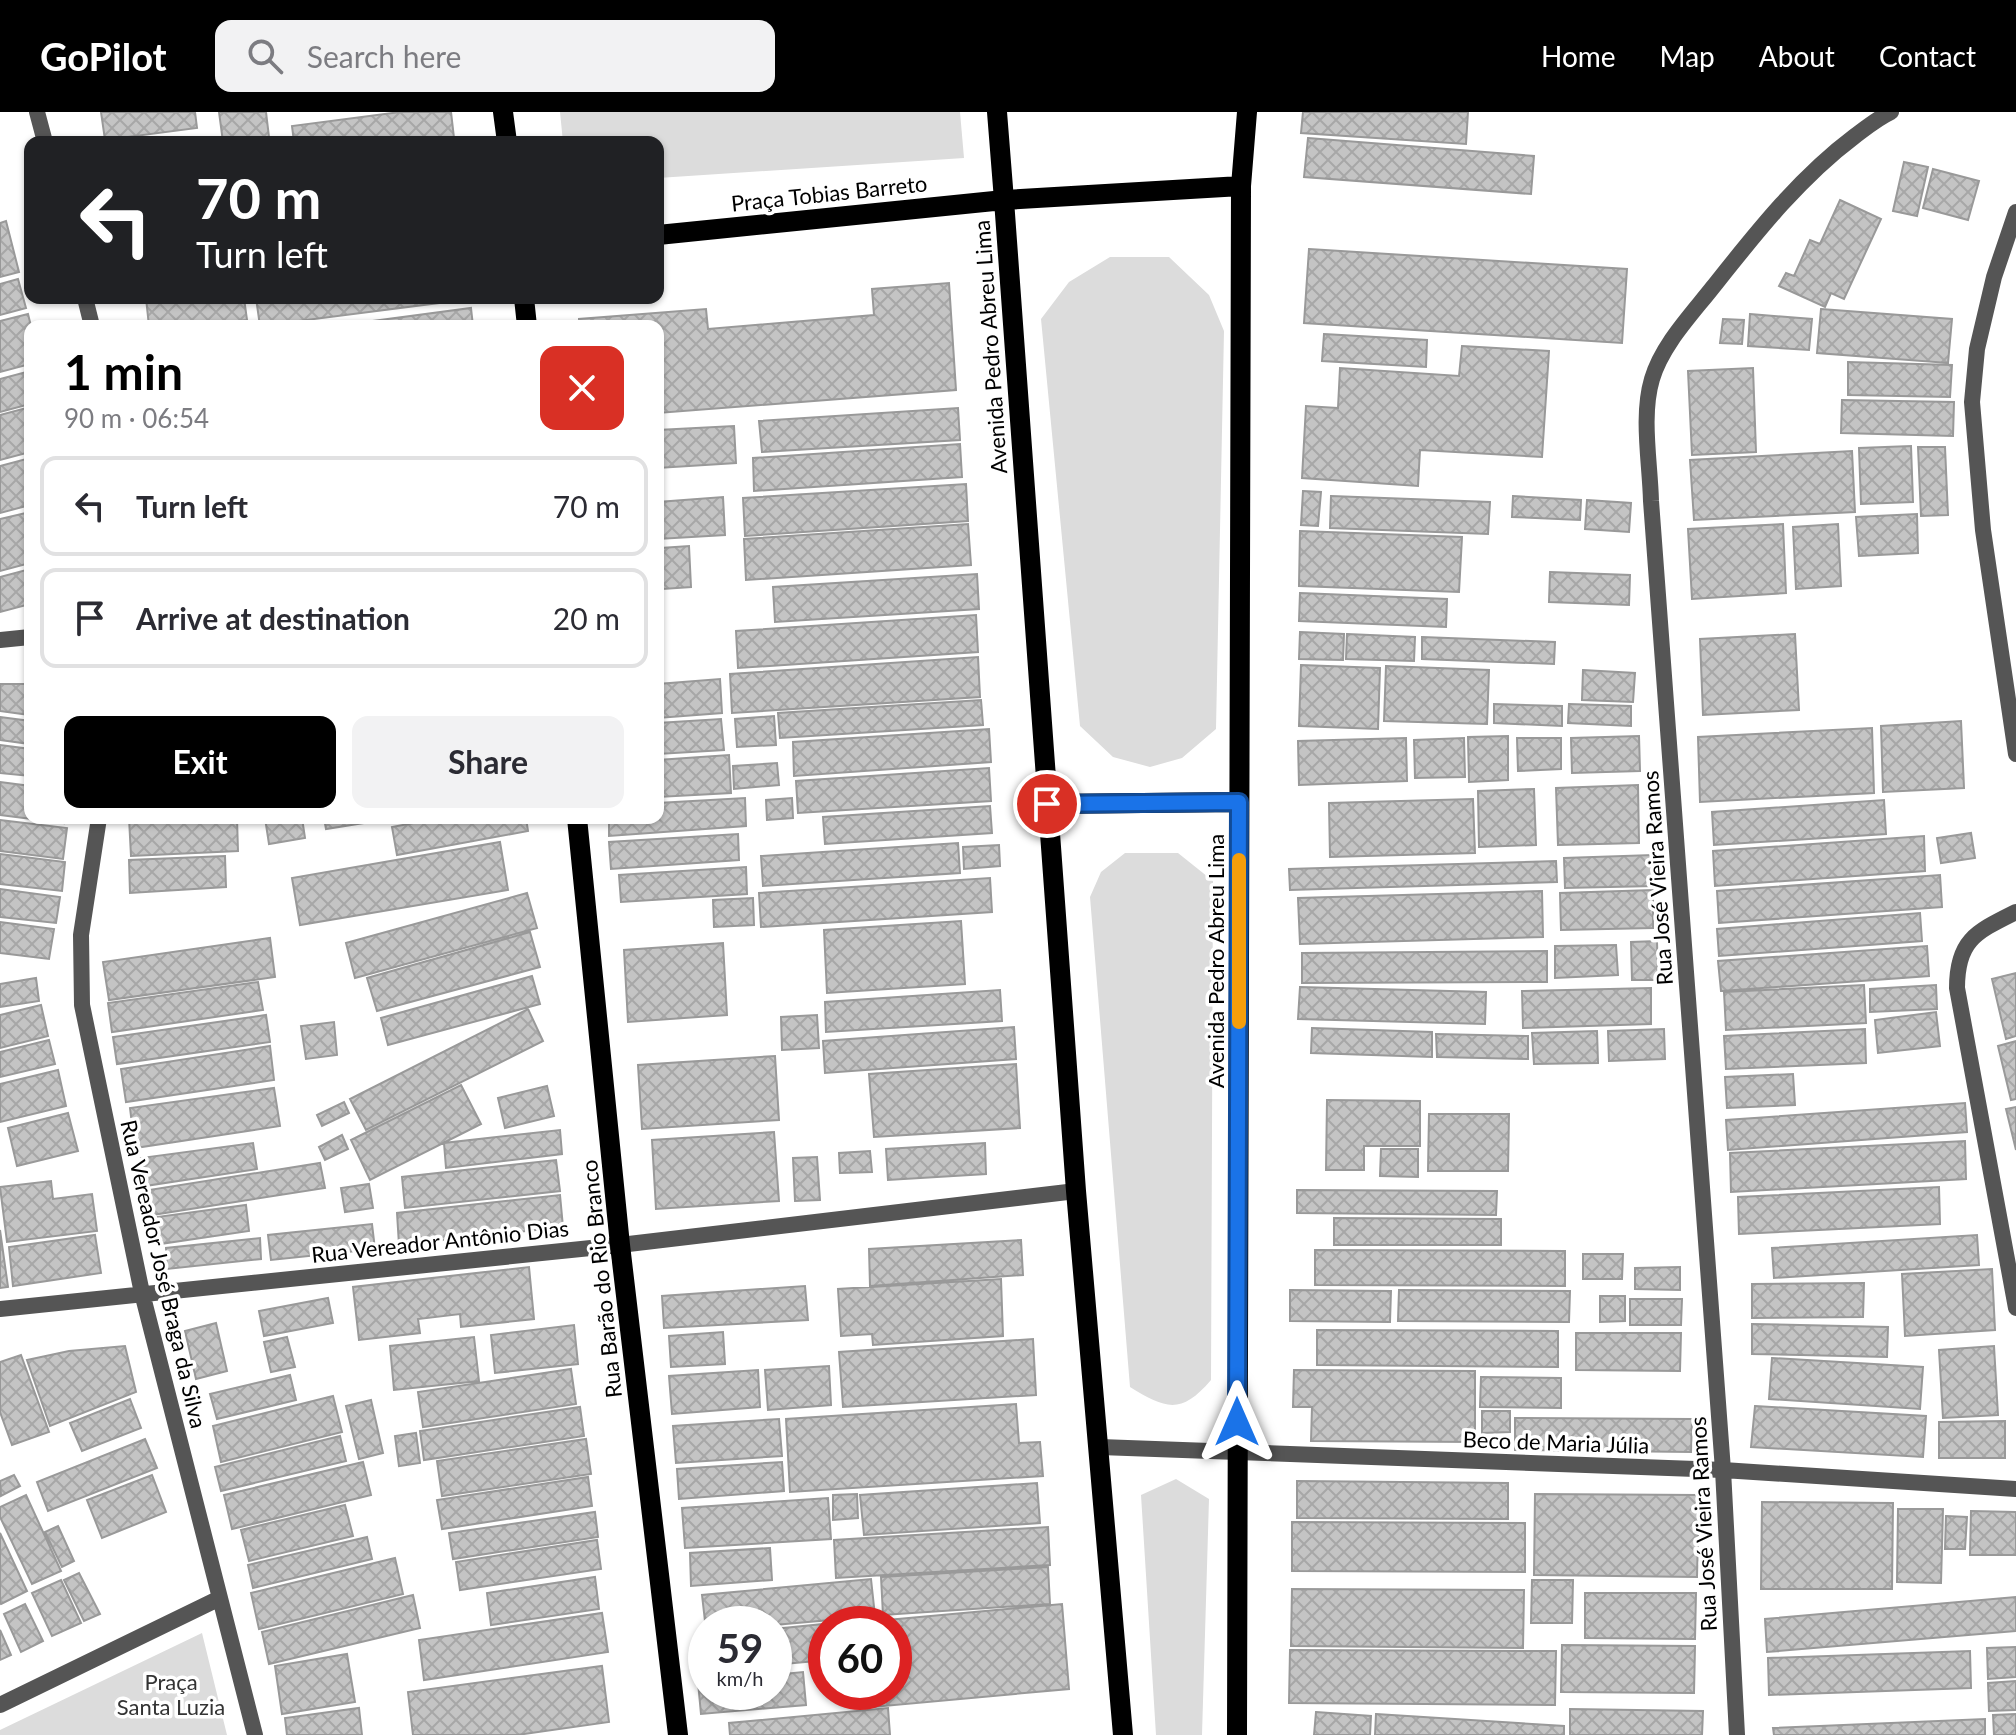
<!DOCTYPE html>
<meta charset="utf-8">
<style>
body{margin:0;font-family:Lato,sans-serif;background:#f2f2f3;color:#2b2b33;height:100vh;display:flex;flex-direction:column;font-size:30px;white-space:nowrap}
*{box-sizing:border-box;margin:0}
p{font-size:26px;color:#7c7c81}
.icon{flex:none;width:44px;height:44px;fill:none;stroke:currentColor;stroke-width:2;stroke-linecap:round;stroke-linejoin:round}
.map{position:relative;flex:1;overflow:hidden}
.sheet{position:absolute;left:24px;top:208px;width:640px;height:504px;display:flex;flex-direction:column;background:#fff;border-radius:16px;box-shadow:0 2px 6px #0004}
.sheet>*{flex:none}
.banner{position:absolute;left:24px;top:24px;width:640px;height:168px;border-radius:16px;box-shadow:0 2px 6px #0004;background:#202124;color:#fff;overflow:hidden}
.speed{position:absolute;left:688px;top:1494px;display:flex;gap:16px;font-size:40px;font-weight:700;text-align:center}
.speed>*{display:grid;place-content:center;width:104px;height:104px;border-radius:50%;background:#fff;box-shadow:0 2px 6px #0004;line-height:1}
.speed small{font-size:20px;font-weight:400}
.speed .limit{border:12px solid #d22;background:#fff;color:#111}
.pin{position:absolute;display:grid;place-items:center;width:68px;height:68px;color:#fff;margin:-34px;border:4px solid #fff;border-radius:50%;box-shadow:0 2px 8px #0007}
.me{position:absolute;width:88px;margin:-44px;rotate:0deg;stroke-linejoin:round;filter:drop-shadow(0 0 6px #0008)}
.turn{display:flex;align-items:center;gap:28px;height:168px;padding:0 40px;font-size:36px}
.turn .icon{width:104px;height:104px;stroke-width:2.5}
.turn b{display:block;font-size:56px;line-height:68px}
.round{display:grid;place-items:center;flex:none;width:84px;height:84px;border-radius:16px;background:#f2f2f3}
.overview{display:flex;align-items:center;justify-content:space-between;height:136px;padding:0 40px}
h1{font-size:48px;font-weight:700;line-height:60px;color:#000}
.action{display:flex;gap:16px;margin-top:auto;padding:16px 40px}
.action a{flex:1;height:92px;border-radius:16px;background:#000;color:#fff;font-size:32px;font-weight:700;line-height:92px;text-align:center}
.action a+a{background:#f2f2f3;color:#2b2b33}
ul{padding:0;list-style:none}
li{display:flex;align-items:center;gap:24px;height:100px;margin:0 16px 12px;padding:0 24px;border:4px solid #e1e1e2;border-radius:16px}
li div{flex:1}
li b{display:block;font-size:30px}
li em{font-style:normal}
header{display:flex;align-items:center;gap:48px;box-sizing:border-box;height:112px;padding:0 40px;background:#000;color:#fff}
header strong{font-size:38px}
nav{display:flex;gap:44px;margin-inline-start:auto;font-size:28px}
.search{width:560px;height:72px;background:#f2f2f3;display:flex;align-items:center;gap:20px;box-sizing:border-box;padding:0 28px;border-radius:16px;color:#7c7c81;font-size:30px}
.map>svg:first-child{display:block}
.green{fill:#dcdcdc}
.building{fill:url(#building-cross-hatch);stroke:#999;stroke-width:2}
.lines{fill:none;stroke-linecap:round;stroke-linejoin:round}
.minor{stroke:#555;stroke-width:16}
.tertiary{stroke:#555;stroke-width:16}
.primary{stroke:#000;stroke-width:20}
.route-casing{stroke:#114b97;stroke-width:20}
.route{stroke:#1a73e8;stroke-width:14}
.slow{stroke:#f59e0b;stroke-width:14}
.labels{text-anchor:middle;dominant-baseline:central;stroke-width:7;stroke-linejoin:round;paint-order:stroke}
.street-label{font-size:22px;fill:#000;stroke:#fff}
.park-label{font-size:22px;fill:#333;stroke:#fff}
</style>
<header>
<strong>GoPilot</strong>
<div class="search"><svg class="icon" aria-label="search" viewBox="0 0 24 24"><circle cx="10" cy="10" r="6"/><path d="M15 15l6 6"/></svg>Search here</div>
<nav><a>Home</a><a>Map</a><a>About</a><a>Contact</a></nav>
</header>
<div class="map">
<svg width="2016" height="1623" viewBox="0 0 2016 1623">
<defs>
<pattern id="building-cross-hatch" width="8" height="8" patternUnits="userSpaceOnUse" patternTransform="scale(2)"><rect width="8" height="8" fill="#c4c4c4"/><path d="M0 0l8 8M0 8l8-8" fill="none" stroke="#a7a7a7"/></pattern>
</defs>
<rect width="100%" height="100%" fill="#fff"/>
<path class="green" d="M560 0H960L964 46 658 66V30H563Z
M1110 145H1169L1209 183 1224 219 1216 617 1182 646 1150 655 1113 645 1080 614 1041 207 1069 170Z
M1125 741H1178L1213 769 1211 1268C1181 1303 1166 1297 1130 1275L1090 785 1101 760Z
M1176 1367 1209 1387 1202 1623H1156L1141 1383Z
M202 1521 227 1623H0V1618Z"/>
<path class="building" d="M101 0H195L197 16 105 28Z
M219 0H266L269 25 223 30Z
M400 0H451L454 26 421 30H294L292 14Z
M1303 0H1468L1466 32 1301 21Z
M1308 26 1534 44 1531 82 1304 65Z
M1904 50 1928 55 1917 104 1893 99Z
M1933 57 1979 69 1968 108 1923 96Z
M1840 88 1881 107 1844 187 1831 181 1825 195 1779 174 1786 161 1794 164 1810 128 1820 132Z
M6 109 19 160 0 165V111Z
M1309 137 1627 157 1622 231 1304 211Z
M18 167 26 196 0 203V172Z
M949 171 956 278 658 301V214H579V207L706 197 708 217 874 203 872 177Z
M146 186H244L247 208 197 214H149Z
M256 186H470V187L260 214Z
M471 196 473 214H335Z
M1821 197 1952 207 1948 251 1817 241Z
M28 202 31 214 30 252 0 260V209Z
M1750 202 1812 207 1809 238 1748 234Z
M1723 207 1744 208 1742 232 1720 231Z
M1324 222 1427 228 1426 255 1322 249Z
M1462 234 1549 239 1542 345 1420 338 1418 374 1302 366 1306 294 1338 296 1340 256 1459 264Z
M1848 250 1952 253 1950 285 1848 283Z
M1753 256 1756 340 1692 343 1688 259Z
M30 259V292L0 300V267Z
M1842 288 1954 290 1953 324 1841 321Z
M30 295V340L0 348V303Z
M958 296 960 328 762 340 759 309Z
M734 314 736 351 658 356V318Z
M960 332 962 365 754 379 753 346Z
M1911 334 1913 390 1861 392 1859 336Z
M1918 335H1945L1948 403 1921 404Z
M1852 339 1855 400 1694 408 1690 348Z
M30 346V393L0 401V354Z
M966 372 968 409 745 424 743 386Z
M1303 379 1321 380 1318 414 1301 413Z
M1331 384 1490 390 1488 422 1330 416Z
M1513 384 1581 388 1580 408 1512 405Z
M723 385 725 423 658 427V390Z
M1587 388 1631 391 1629 420 1585 417Z
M30 400V451L0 459V407Z
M1917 402 1918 441 1859 444 1856 405Z
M968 412 971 453 746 468 744 427Z
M1783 412 1786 481 1692 487 1688 417Z
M1838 412 1841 474 1796 477 1793 415Z
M1300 419 1462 425 1459 480 1299 474Z
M689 434 691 475 663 477 661 436Z
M30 457V492L0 500V465Z
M1550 460 1630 463 1629 493 1549 490Z
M977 462 979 497 775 510 773 475Z
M1300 481 1447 487 1446 515 1299 509Z
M976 503 978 540 738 556 736 519Z
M1300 520 1344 522 1343 548 1299 547Z
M1347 522 1415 525 1414 549 1346 547Z
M1795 522 1799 598 1703 603 1700 527Z
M1422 525 1555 530 1554 552 1422 547Z
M978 545 980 585 732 601 730 562Z
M1301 553 1380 556 1378 617 1299 614Z
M1386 554 1489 558 1487 612 1384 609Z
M1583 558 1635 561 1633 590 1582 588Z
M720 567 722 601 658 606V572Z
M0 572H30V603L0 599Z
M981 588 983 613 780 626 778 601Z
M1494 592 1562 594V614L1494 611Z
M1569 592 1631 594V614L1568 611Z
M774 604 776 633 737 635 735 607Z
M0 605 30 609V632L0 628Z
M721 607 724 638 658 642V611Z
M1961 609 1964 676 1883 680 1881 614Z
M1872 616 1874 681 1700 690 1698 625Z
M989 617 991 650 794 664 793 630Z
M1508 624V668L1469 670 1468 625Z
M1639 624 1640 659 1572 661 1571 626Z
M1406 626 1407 669 1299 673 1298 629Z
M1464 626 1465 665 1415 666 1414 628Z
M1517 626H1561V657L1518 659Z
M0 633 30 637V664L0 661Z
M729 643 731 681 658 685V648Z
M777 651 779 673 734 677 733 654Z
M989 656 991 689 798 701 796 669Z
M0 670 30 674V706H64V711L0 703Z
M1638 673 1639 731 1558 733 1556 676Z
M1534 677 1536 733 1479 735 1478 679Z
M745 686 746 714 609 724V706H658V691Z
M792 686 793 706 767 708 766 688Z
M1473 687 1475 741 1330 745 1329 691Z
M1884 688 1886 722 1714 733 1712 700Z
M990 694 992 721 825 732 823 705Z
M129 706H237L238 739 131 744Z
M265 706H302L305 726 269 732Z
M324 706H395L326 717Z
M440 706H526L528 719 397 743 392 715Z
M0 708 67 716 63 747 0 739Z
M1971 721 1975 746 1941 751 1937 726Z
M738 722 739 748 611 757 609 730Z
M1924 724 1925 759 1715 774 1713 739Z
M500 730 508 778 300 813 292 766Z
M958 731 960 761 763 774 761 744Z
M999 733 1000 754 964 757 963 735Z
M0 742 65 750 62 779 0 772Z
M1653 743 1654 774 1565 776 1564 746Z
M225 744 226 775 130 781 129 748Z
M1556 749 1557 770 1290 778 1289 757Z
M746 755 747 782 621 790 619 763Z
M1940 763 1942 795 1719 811 1717 779Z
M990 766 992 800 761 815 759 781Z
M0 777 60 785 56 811 0 805Z
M1653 778V816L1561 818 1560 781Z
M1542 779 1543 825 1300 832 1298 786Z
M527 781 537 816 355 866 346 831Z
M753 786 754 813 714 815 713 788Z
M1920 801 1922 829 1719 844 1717 817Z
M961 809 965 872 827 881 824 818Z
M0 810 54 817 49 847 0 841Z
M530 820 540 855 377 899 367 866Z
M270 826 275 865 109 888 103 850Z
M1657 829 1658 868H1632L1631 830Z
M723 831 727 903 628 910 624 838Z
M1616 833 1618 863 1555 866V834Z
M1927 834 1929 864 1721 879 1718 849Z
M1547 839V870L1302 871V841Z
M2016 861V924L2006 927 1992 867Z
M532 864 540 892 388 933 381 906Z
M36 866 39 889 0 895V872Z
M258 870 263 898 112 920 108 891Z
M1864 873 1866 911 1726 918 1724 880Z
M1936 873 1937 897 1870 900V877Z
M1300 875 1486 880 1485 912 1298 907Z
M1651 876V912L1523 916 1522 879Z
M1000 878 1002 909 826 920 825 890Z
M41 893 48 924 0 936V903Z
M528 897 543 929 366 1018 350 987Z
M1936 900 1940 934 1878 941 1875 908Z
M266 903 270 930 117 952 113 925Z
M817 903 819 936 782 938 781 905Z
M334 910 337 943 306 947 301 914Z
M1014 915 1016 947 825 961 823 929Z
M1312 916 1432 920V945L1311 941Z
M1664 917 1665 947 1609 949 1608 919Z
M1865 917 1866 951 1726 957 1724 924Z
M1597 919 1598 951 1534 952 1532 921Z
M1436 922 1528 924V947L1437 945Z
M49 928 55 952 0 965V940Z
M2016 929V987L2011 988 1998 934Z
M270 934 274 968 126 990 121 957Z
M775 944 779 1008 642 1017 638 953Z
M1016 952 1020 1016 874 1025 869 962Z
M58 958 66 994 0 1010V972Z
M1793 962 1795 993 1727 996 1725 965Z
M461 973 481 1012 370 1068 351 1028Z
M547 974 554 1004 505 1016 498 986Z
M274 976 280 1014 135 1036 130 996Z
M1327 988 1420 989V1034H1364V1058H1326Z
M344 990 349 1001 322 1014 317 1003Z
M1965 991 1967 1020 1728 1038 1726 1008Z
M2016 995V1038L2006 997Z
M68 1001 78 1039 17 1054 8 1016Z
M1429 1002H1509L1508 1059H1428Z
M560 1018 562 1042 446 1056 444 1031Z
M774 1020 779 1089 656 1097 652 1028Z
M342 1023 348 1037 325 1048 319 1035Z
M1965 1029 1966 1067 1731 1080 1730 1041Z
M253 1031 257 1057 145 1074 141 1046Z
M985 1031 986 1062 888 1068 886 1037Z
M1381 1037H1418V1065L1380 1064Z
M870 1039 872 1060 840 1061 839 1041Z
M817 1045 820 1088 795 1089 793 1046Z
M556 1048 560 1079 405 1096 402 1065Z
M320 1051 325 1076 152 1103 149 1078Z
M51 1069 53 1087 92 1082 97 1119 7 1130 0 1075Z
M369 1072 373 1096 345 1100 341 1076Z
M1939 1075 1940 1112 1739 1122 1738 1085Z
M1297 1078 1497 1079 1496 1103 1297 1101Z
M560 1083 563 1115 399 1133 397 1101Z
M246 1093 249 1119 160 1132 157 1105Z
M1334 1106 1501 1107V1133H1334Z
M372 1112 375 1137 271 1148 268 1123Z
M0 1118 8 1175 0 1176Z
M95 1123 101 1161 13 1174 9 1135Z
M1977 1123 1979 1153 1774 1166 1772 1136Z
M260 1126 261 1147 167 1157 166 1136Z
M1021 1128 1023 1163 870 1174 869 1137Z
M1315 1138 1565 1139V1174L1315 1173Z
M1583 1142H1623L1622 1167H1583Z
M529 1155 534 1207 461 1215 460 1202 418 1207 420 1221 359 1228 353 1175Z
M1680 1155V1178L1635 1177V1156Z
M1992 1157 1995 1218 1905 1224 1902 1162Z
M1001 1167 1003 1224 873 1233 872 1222 841 1224 838 1177Z
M1864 1171 1863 1205 1752 1206V1172Z
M805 1174 808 1208 664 1216 662 1184Z
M1290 1178 1391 1179 1390 1210 1290 1209Z
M1399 1178 1570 1179 1569 1210 1398 1209Z
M1600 1184H1625V1209L1600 1210Z
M328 1186 333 1211 264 1224 259 1199Z
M1630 1187H1682L1681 1213H1630Z
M216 1211 227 1259 196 1267 185 1219Z
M1752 1212 1888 1215 1887 1245 1752 1242Z
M574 1213 578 1252 495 1261 491 1223Z
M1317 1218 1558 1219V1255L1317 1253Z
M723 1220 725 1252 671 1255 669 1224Z
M1576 1221H1681L1680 1259 1576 1258Z
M287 1225 295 1255 271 1260 264 1230Z
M474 1225 479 1269 394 1278 390 1234Z
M1033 1227 1036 1283 843 1295 839 1240Z
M125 1234 136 1280 50 1314 27 1248 69 1239Z
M1994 1234 1998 1303 1943 1306 1939 1238Z
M21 1243 49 1320 12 1333 0 1300V1250Z
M1772 1246 1923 1255 1920 1297 1769 1287Z
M829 1254 831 1293 768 1298 765 1258Z
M571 1257 576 1292 423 1315 418 1280Z
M758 1258 760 1295 672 1302 669 1264Z
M1294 1258 1475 1259V1330L1311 1329 1312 1295H1293Z
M290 1263 296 1288 217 1307 210 1282Z
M1481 1265 1561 1266V1296L1480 1295Z
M333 1284 342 1320 221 1350 213 1314Z
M130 1287 141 1316 82 1339 70 1311Z
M371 1288 383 1341 359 1347 346 1294Z
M1016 1292 1019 1331 1040 1330 1043 1364 790 1380 786 1307Z
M1755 1294 1926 1304 1923 1345 1751 1335Z
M580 1295 584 1324 424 1348 420 1319Z
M1482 1299H1510V1320L1482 1321Z
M1515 1306 1692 1307 1691 1340 1515 1338Z
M779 1307 782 1344 676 1351 673 1314Z
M2005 1309V1346H1939V1310Z
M416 1321 420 1351 399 1354 395 1324Z
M340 1324 346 1349 221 1379 215 1355Z
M145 1327 157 1356 48 1399 37 1370Z
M586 1327 591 1362 442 1384 437 1349Z
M363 1350 371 1383 232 1417 224 1383Z
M782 1350 784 1379 679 1387 677 1357Z
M14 1363 20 1374 1 1384 0 1369Z
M152 1363 166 1400 102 1426 87 1388Z
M588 1365 592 1394 442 1417 437 1388Z
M1297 1369 1508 1371V1407L1297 1406Z
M1037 1371 1040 1411 864 1423 860 1383Z
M857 1382 858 1406 833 1408V1383Z
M1535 1382 1699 1383 1697 1465 1534 1463Z
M26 1383 61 1459 32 1472 0 1405V1395Z
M828 1386 831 1427 685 1436 682 1396Z
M1762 1390 1893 1391 1892 1477H1761Z
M345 1393 353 1424 249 1449 241 1418Z
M1898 1397H1943L1941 1471 1897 1470Z
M1971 1399 2016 1400V1443H1970Z
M595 1400 598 1425 453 1447 449 1421Z
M1946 1404 1967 1405 1965 1437H1945Z
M1292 1410 1525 1411V1460L1292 1459Z
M58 1414 74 1449 62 1455 45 1420Z
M1048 1415 1050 1453 836 1466 834 1428Z
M0 1421 27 1479 1 1492 0 1491Z
M367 1425 372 1447 253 1476 248 1453Z
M597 1428 601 1457 460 1478 456 1450Z
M770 1436 772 1468 691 1474 690 1441Z
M395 1446 403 1482 259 1517 251 1481Z
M1048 1455 1050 1492 883 1503 881 1465Z
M79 1461 100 1502 84 1509 64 1468Z
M595 1465 599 1497 491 1513 487 1481Z
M871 1467 875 1504 774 1513 706 1512V1518L702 1483Z
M61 1468 81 1511 52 1524 32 1481Z
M1532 1468H1573L1572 1511H1531Z
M1292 1477 1524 1478 1523 1536 1291 1534Z
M1585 1481H1696L1695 1527 1585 1526Z
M413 1483 420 1516 269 1552 262 1520Z
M2016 1485V1519L1767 1540 1765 1507Z
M25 1492 43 1529 21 1540 4 1502Z
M1062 1492 1069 1577 862 1596 860 1580H894V1512L854 1511Z
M602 1501 608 1540 424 1568 419 1528Z
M843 1510 826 1512V1548L774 1553V1517Z
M0 1518 11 1543 0 1548Z
M1562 1533 1695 1534 1694 1581 1561 1580Z
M2016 1535V1565L1988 1567 1987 1536Z
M1290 1538 1556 1539 1555 1593 1289 1591Z
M1970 1539 1971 1576 1769 1583 1768 1546Z
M347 1542 355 1590 282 1602 275 1554Z
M602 1554 609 1610 517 1623H413L408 1580Z
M803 1560 806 1593 701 1602 698 1570 706 1569V1580H774V1563Z
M2016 1569V1598L1989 1599 1988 1571Z
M359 1596 362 1623H287L285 1606Z
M888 1596 890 1623H730L729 1611Z
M1570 1597 1703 1599 1702 1623H1570Z
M1316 1600 1371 1604 1370 1623H1314Z
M1376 1602 1564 1614V1623H1375Z
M2016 1602V1623H1994L1993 1603Z
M1985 1607V1623H1774L1773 1616Z"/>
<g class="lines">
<path class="minor" d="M37 0 45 30
M85 186 92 214
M0 528 30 525
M99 706 81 823 82 893 142 1181 255 1623
M0 1197 620 1133 1076 1079
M1100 1335 1723 1358 2016 1377
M0 1593 220 1486
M1737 1623 1723 1358 1651 389C1650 350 1641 304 1652 267 1662 233 1691 203 1713 175 1756 121 1799 66 1855 24 1867 15 1878 6 1891 0"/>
<path class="tertiary" d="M2016 100 1994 165 1977 237 1972 290 1983 418 2016 642
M2016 800C1976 820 1957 828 1957 876L2016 1196"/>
<path class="primary" d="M503 0 507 30
M997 0 1004 88 1241 74
M658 123 1004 88 1076 1079 1123 1623
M524 186 527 214
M1047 692 1239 690
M577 706 620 1133 678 1623
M1237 1623 1241 74 1247 0"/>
</g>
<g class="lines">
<g class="route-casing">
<path id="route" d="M1047 692 1239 690 1237 1310"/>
</g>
<use href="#route" class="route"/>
<path class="slow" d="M1239 910V748"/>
</g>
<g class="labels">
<g class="street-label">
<text transform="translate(829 81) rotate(-6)">Praça Tobias Barreto</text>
<text transform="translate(990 235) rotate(-94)">Avenida Pedro Abreu Lima</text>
<text transform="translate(1657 766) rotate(-94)">Rua José Vieira Ramos</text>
<text transform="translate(1215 849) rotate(-90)">Avenida Pedro Abreu Lima</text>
<text transform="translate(440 1129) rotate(-6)">Rua Vereador Antônio Dias</text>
<text transform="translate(164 1162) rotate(77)">Rua Vereador José Braga da Silva</text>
<text transform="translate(601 1167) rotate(-96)">Rua Barão do Rio Branco</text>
<text transform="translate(1556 1330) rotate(2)">Beco de Maria Júlia</text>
<text transform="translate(1703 1412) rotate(-93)">Rua José Vieira Ramos</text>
</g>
<g class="park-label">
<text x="171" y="1569">Praça<tspan x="171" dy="25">Santa Luzia</tspan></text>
</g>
</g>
</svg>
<div class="speed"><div>59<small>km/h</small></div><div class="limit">60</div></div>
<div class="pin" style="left:1047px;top:692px;background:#d93025"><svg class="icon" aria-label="arrive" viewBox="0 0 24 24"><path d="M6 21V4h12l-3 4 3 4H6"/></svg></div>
<svg class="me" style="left:1237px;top:1310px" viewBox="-20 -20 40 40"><path d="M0-17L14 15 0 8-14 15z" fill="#1a73e8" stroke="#fff" stroke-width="4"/></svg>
<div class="banner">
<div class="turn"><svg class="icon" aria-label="left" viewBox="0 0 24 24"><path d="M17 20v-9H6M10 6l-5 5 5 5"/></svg><div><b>70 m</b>Turn left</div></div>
</div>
<section class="sheet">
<div class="overview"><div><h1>1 min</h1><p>90 m · 06:54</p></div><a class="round" style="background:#d93025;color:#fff"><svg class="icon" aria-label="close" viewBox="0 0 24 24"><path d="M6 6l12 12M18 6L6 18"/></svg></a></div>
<ul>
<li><svg class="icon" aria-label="left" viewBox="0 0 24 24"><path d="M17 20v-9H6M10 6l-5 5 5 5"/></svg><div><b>Turn left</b></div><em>70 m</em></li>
<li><svg class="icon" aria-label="arrive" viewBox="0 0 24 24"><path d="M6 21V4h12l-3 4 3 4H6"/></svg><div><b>Arrive at destination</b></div><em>20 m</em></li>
</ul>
<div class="action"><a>Exit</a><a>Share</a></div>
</section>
</div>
